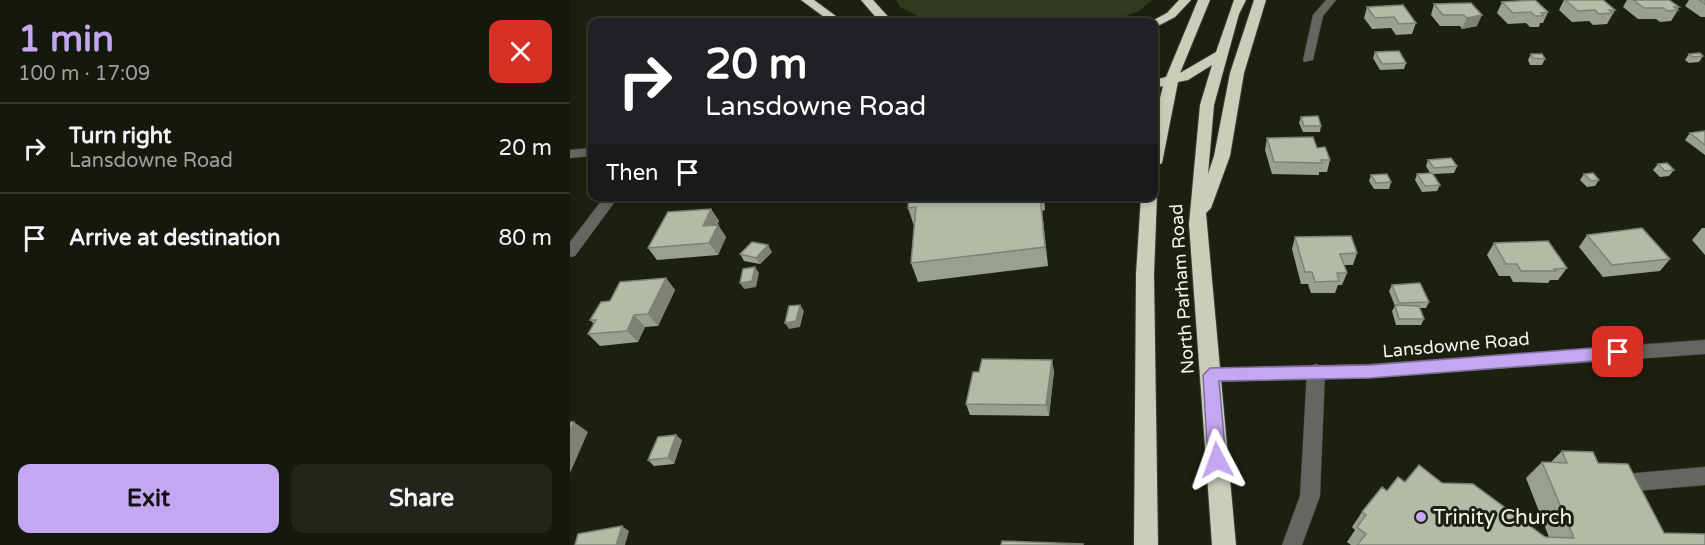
<!DOCTYPE html>
<meta charset="utf-8">
<style>
body{margin:0;font-family:"Varela Round",sans-serif;background:#22251b;color:#f1f3f6;height:100vh;display:flex;flex-direction:column;font-size:22px;white-space:nowrap}
*{box-sizing:border-box;margin:0}
p{font-size:20px;color:#9da09d}
.icon{flex:none;width:33px;height:33px;fill:none;stroke:currentColor;stroke-width:2;stroke-linecap:round;stroke-linejoin:round}
.map{position:relative;flex:1;overflow:hidden}
.drawer{display:flex;flex-direction:column;background:#15180d;width:570px}
.drawer>*{flex:none}
.hud{position:absolute;left:18px;top:18px;width:570px;height:183px;border-radius:12px;box-shadow:0 3px 9px #0003,0 0 0 2px #34372e;background:#202124;color:#fff;overflow:hidden}
.pin{position:absolute;display:grid;place-items:center;width:51px;height:51px;color:#fff;margin:-26px;border-radius:12px;box-shadow:0 3px 9px #0006}
.me{position:absolute;width:66px;margin:-33px;rotate:356deg;stroke-linejoin:round;filter:drop-shadow(0 0 4px #0008)}
.turn{display:flex;align-items:center;gap:21px;height:126px;padding:0 18px;font-size:27px}
.turn .icon{width:78px;height:78px;stroke-width:2.5}
.turn b{display:block;font-size:42px;line-height:51px}
.then{display:flex;align-items:center;height:57px;padding:0 18px;background:#0003;gap:12px;font-size:22px}
.round{display:grid;place-items:center;flex:none;width:63px;height:63px;border-radius:12px;background:#22251b}
.overview{display:flex;align-items:center;justify-content:space-between;height:102px;padding:0 18px}
h1{font-size:36px;font-weight:700;line-height:45px;color:#c4a7f1}
.action{display:flex;gap:12px;margin-top:auto;padding:12px 18px}
.action a{flex:1;height:69px;border-radius:12px;background:#c4a7f1;color:#111;font-size:24px;font-weight:700;line-height:69px;text-align:center}
.action a+a{background:#22251b;color:#f1f3f6}
ul{padding:0;list-style:none}
li{display:flex;align-items:center;gap:18px;height:90px;padding:0 18px;border-top:2px solid #34372e}
li div{flex:1}
li b{display:block;font-size:22px}
li em{font-style:normal}
main{display:flex;flex:1;min-height:0}
.map>svg:first-child{display:block}
.green{fill:#323a1d}
.lines{fill:none;stroke-linecap:round;stroke-linejoin:round}
.lane-casing{stroke:#3a3e2f;stroke-width:1}
.street-casing{stroke:#3a3e2f;stroke-width:1}
.highway-casing{stroke:#3a3e2f;stroke-width:2}
.lane{fill:#64675f;fill-rule:evenodd}
.street{fill:#64675f;fill-rule:evenodd}
.highway{fill:#c8ceba;fill-rule:evenodd}
.wall{fill:#9aa08f}
.shaded-wall{fill:#7d8274}
.building{fill:#b3baa6;stroke:#7d8274;stroke-width:1.5}
.route{fill:#c4a7f1;stroke:#7f6d9d;stroke-width:1.5}
.poi-dot{fill:#c4a7f1;stroke:#1c2011;stroke-width:2}
.labels{text-anchor:middle;dominant-baseline:central;stroke-width:6;stroke-linejoin:round;paint-order:stroke}
.street-label{font-size:18px;fill:#f0f4e9;stroke:#1c2011}
.near-poi-label{font-size:21px;fill:#f0f4e9;stroke:#1c2011;text-anchor:start}
</style>
<main>
<section class="drawer">
<div class="overview"><div><h1>1 min</h1><p>100 m · 17:09</p></div><a class="round" style="background:#d93025;color:#fff"><svg class="icon" aria-label="close" viewBox="0 0 24 24"><path d="M6 6l12 12M18 6L6 18"/></svg></a></div>
<ul>
<li><svg class="icon" aria-label="right" viewBox="0 0 24 24"><path d="M7 20v-9h11M14 6l5 5-5 5"/></svg><div><b>Turn right</b><p>Lansdowne Road</p></div><em>20 m</em></li>
<li><svg class="icon" aria-label="arrive" viewBox="0 0 24 24"><path d="M6 21V4h12l-3 4 3 4H6"/></svg><div><b>Arrive at destination</b></div><em>80 m</em></li>
</ul>
<div class="action"><a>Exit</a><a>Share</a></div>
</section>
<div class="map">
<svg width="1135" height="545" viewBox="0 0 1135 545">
<rect width="100%" height="100%" fill="#1c2011"/>
<path class="green" d="M326 0H582L569 11 540 22H359L330 7Z"/>
<g class="lines">
<g class="lane-casing">
<path id="lane" d="M746 364 752 366 755 371 750 496 732 545H712L730 496 737 371 740 366Z
M1135 467V485L1066 491 1059 489 1056 482 1059 475 1066 473Z"/>
</g>
<g class="street-casing">
<path id="street" d="M756 0H766L753 16 743 60 734 62 733 60 743 15Z
M22 148V156L0 158V150Z
M35 196H49L5 256 0 257V242Z
M1135 340V354L800 378 640 382 634 380 631 375 634 370 640 368 800 364Z"/>
</g>
<g class="highway-casing">
<path id="highway" d="M231 0H244L274 22H261Z
M291 0H303L323 22H310Z
M609 0H621L605 17 584 28V22H580L597 13Z
M628 0H640L610 73 646 52 664 0H676L669 14 644 105 638 174 644 156 660 73 684 0H696L674 73 660 156 641 208 636 213 666 545H642L619 224 630 105 642 65 618 80 608 82 592 163 584 168V123L593 86 584 88V80L596 77Z
M584 192 587 196 584 274 588 545H564L566 274 571 196H584Z"/>
</g>
<use href="#lane" class="lane"/>
<use href="#street" class="street"/>
<use href="#highway" class="highway"/>
</g>
<path class="wall" d="M994 0H1033L1045 10 1037 24 1023 25 1019 21 1002 22 989 10Z
M1057 0H1099L1109 7 1107 10H1108L1101 21 1090 22 1086 19H1068L1053 7Z
M1119 0H1135V17H1131L1115 6Z
M932 2 978 12 973 23H970L969 27H960L956 23 938 24 927 13Z
M901 3 907 26 892 29 890 26H870L861 15 864 4Z
M797 7 846 23 842 34 826 35 821 28 802 29 794 18Z
M805 52 836 63 834 69 810 70 803 58Z
M961 54 975 59 972 65H960L958 60Z
M1119 54 1133 56 1129 62 1119 63 1115 60Z
M731 117 751 126 750 132H733L729 123Z
M1135 131V155L1115 140 1120 133Z
M697 138 747 148 760 160 757 172H749V175L702 174 695 150Z
M858 160 887 166 884 173 863 174 870 185 867 191 852 192 845 180 847 174 860 173 856 166Z
M1088 164 1104 170 1099 176 1090 177 1083 170Z
M1014 174 1029 180 1025 186 1017 187 1010 180Z
M801 175 821 182 819 189H804L799 181Z
M122 196H169L125 201Z
M339 196H474L475 210 472 211 478 266 348 282 341 263 344 226 338 208Z
M141 209 149 221 147 225H148L156 237 148 255 87 260 78 248Z
M1132 228H1135V255L1122 240Z
M1017 235 1100 259 1090 271 1033 277 1009 247Z
M725 237 787 253 783 265H774L777 273 772 285H768L765 293H741L738 284H731L722 249Z
M924 243 997 268 988 280H980L978 283 943 282 940 276H929L917 255Z
M202 252 190 264 174 261 170 254Z
M96 278 105 290 88 326 75 327 68 342 30 346 18 334 24 324 20 320 40 301Z
M822 285 859 302 856 308H850L854 319 851 325H826L822 311 825 306 819 291Z
M484 371 479 416 400 415 396 404Z
M112 440 104 464 84 466 78 460Z
M992 451 1028 463 1094 533 1135 545H781L777 542 785 530 782 527 792 512 817 491 835 482 872 483 975 537H979L956 478 972 462H981Z"/>
<path class="shaded-wall" d="M912 15 907 26 892 29 897 18Z
M470 196 472 211 478 266 475 247Z
M141 209 149 221 141 238 133 226Z
M148 225 156 237 148 255 139 243Z
M198 245 202 252 190 264 186 258Z
M185 267 189 273 186 287 174 289 170 283Z
M96 278 105 290 88 326 78 314Z
M230 305 234 311 230 327 219 329 215 323Z
M64 315 75 327 68 342 57 331Z
M482 360 484 371 479 416 476 405Z
M4 422 18 432 0 473V431Z
M106 435 112 440 104 464 98 458Z
M52 526 59 531 55 545H46Z"/>
<path class="building" d="M965 0 978 12 971 13 974 16H965L961 12 943 13 932 2Z
M995 0H1033L1045 10H1039L1043 13 1029 14 1025 10 1008 11Z
M1063 0H1099L1109 7H1104L1108 10 1097 11 1093 8H1074Z
M1129 0H1135V4Z
M901 3 912 15 897 18 894 15H873L864 4Z
M833 5 846 23 829 24 824 17 805 18 797 7Z
M62 18 61 22H54L55 19Z
M829 51 836 63 812 64 805 52Z
M1130 53 1133 56 1123 57 1119 54Z
M961 54H972L975 59 963 58Z
M748 116 751 126H734L731 117Z
M1135 131V145L1120 133Z
M743 137 747 148 755 147 760 160H751L752 163 704 162 697 138Z
M881 158 887 166 864 168 858 160Z
M1097 163 1104 170 1095 171 1088 164Z
M862 173 870 185 855 186 847 174Z
M1023 173 1029 180 1021 181 1014 174Z
M817 174 821 182 806 183 801 175Z
M339 196H470L475 247 341 263 346 207 338 208Z
M141 209 133 226 148 225 139 243 78 248 98 212Z
M1072 228 1100 259 1042 265 1017 235Z
M781 236 787 253 770 254 777 273H767L769 281 745 282 742 272H735L725 237Z
M978 241 997 268 984 269 986 271H951L947 264H936L924 243Z
M182 242 198 245 186 258 170 254Z
M185 267 182 281 170 283 173 269Z
M96 278 78 314 64 315 57 331 18 334 26 320H20L31 302 40 301 50 282Z
M850 283 859 302 829 303 822 285Z
M230 305 226 321 215 323 219 306Z
M825 305 849 306 854 319H829Z
M412 359 482 360 476 405 396 404 403 372H409Z
M0 422H4L0 431Z
M106 435 98 458 78 460 88 437Z
M992 451 1023 452 1028 463 1058 464 1094 533 1135 534V545H787L796 534 787 527 796 515 792 512 812 487 817 491 828 477 835 482 849 465 872 483 903 484 975 537 1004 538 972 462 997 463Z
M52 526 46 545H5L8 534Z
M432 541 513 544V545H431Z"/>
<path class="route" d="M1048 346 1056 352 1048 359 800 378 649 381 656 460 653 465 647 468 641 465 638 460 633 375 640 368 800 365Z"/>
<circle class="poi-dot" cx="851" cy="517" r="6"/>
<g class="labels">
<g class="street-label">
<text transform="translate(612 289) rotate(-94)">North Parham Road</text>
<text transform="translate(886 345) rotate(-5)">Lansdowne Road</text>
</g>
<g class="near-poi-label">
<text x="863" y="517">Trinity Church</text>
</g>
</g>
</svg>
<div class="pin" style="left:1048px;top:352px;background:#d93025"><svg class="icon" aria-label="arrive" viewBox="0 0 24 24"><path d="M6 21V4h12l-3 4 3 4H6"/></svg></div>
<svg class="me" style="left:647px;top:460px" viewBox="-20 -20 40 40"><path d="M0-17L14 15 0 8-14 15z" fill="#c4a7f1" stroke="#fff" stroke-width="4"/></svg>
<div class="hud">
<div class="turn"><svg class="icon" aria-label="right" viewBox="0 0 24 24"><path d="M7 20v-9h11M14 6l5 5-5 5"/></svg><div><b>20 m</b>Lansdowne Road</div></div>
<div class="then">Then<svg class="icon" aria-label="arrive" viewBox="0 0 24 24"><path d="M6 21V4h12l-3 4 3 4H6"/></svg></div>
</div>
</div>
</main>
